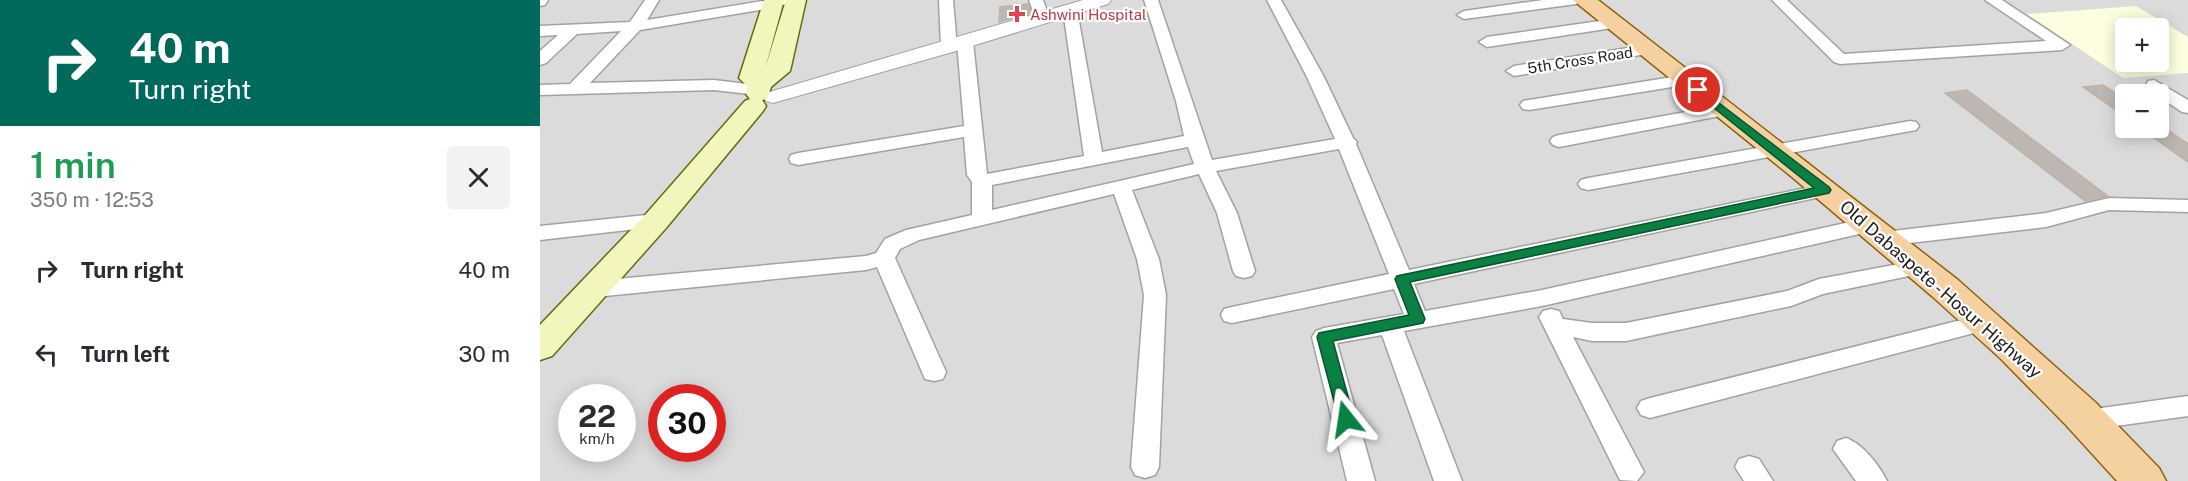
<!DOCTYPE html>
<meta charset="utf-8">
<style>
body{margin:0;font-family:"Public Sans",sans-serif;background:#f2f2f3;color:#2b2b33;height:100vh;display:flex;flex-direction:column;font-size:22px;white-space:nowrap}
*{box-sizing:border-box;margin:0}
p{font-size:20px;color:#7c7c81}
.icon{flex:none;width:33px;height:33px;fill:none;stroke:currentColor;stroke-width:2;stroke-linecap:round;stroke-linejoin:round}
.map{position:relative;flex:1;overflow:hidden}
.sheet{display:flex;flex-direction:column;background:#fff;width:540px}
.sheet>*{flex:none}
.banner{background:#00695c;color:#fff;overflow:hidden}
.fabs{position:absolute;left:1575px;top:18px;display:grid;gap:12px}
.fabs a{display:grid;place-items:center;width:54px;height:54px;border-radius:6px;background:#fff;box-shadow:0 3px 15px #0003;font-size:30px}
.speed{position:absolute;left:18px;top:384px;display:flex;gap:12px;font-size:30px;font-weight:700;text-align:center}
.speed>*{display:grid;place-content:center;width:78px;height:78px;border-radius:50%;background:#fff;box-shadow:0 3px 15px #0003;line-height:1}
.speed small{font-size:15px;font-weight:400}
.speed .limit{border:9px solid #d22;background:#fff;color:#111}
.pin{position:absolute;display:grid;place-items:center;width:51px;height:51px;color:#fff;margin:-26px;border:3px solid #fff;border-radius:50%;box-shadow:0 2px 6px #0007}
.me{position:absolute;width:66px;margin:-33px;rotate:345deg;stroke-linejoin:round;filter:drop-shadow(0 0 4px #0008)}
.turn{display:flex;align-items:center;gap:21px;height:126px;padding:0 30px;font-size:27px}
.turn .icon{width:78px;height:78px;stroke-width:2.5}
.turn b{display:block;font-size:42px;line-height:51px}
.round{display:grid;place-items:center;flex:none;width:63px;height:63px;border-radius:6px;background:#f2f2f3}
.summary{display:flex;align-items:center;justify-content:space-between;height:102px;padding:0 30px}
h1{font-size:36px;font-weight:600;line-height:45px;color:#1e9e55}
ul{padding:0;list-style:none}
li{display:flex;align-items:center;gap:18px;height:84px;padding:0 30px}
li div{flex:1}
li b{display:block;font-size:22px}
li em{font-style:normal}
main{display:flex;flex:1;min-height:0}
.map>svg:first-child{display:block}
.residential{fill:#dcdbdb;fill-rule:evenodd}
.education{fill:#fdfddf;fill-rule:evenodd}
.building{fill:#beb7b1;stroke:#bfb2a8;stroke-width:1.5}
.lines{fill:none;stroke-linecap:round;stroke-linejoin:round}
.minor-casing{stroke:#a2a2a2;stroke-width:3}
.tertiary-casing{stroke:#a2a2a2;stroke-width:2}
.secondary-casing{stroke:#636d0c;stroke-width:3}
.primary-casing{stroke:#8e620a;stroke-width:3}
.minor{fill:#fff;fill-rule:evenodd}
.tertiary{fill:#fff;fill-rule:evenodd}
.secondary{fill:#f2f5bc;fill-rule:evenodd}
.primary{fill:#f5d1a2;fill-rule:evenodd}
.route{fill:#0b8043;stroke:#07532c;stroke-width:1.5}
.health-dot{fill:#e0444e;stroke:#fff;stroke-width:2}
.labels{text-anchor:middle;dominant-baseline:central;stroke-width:4.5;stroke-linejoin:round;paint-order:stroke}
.far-health-label{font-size:15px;fill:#be3a42;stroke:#fff;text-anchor:start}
.far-street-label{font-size:15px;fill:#1e1e1e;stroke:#fff}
.street-label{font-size:18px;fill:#1e1e1e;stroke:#fff}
</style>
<main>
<section class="sheet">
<div class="banner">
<div class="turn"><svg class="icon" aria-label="right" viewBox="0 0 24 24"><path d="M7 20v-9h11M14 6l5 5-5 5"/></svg><div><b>40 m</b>Turn right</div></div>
</div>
<div class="summary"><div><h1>1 min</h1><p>350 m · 12:53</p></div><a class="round"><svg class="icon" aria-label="close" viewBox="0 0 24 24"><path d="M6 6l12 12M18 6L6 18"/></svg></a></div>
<ul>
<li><svg class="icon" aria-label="right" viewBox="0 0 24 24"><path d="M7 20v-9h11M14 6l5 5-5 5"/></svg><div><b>Turn right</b></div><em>40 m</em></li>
<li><svg class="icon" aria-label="left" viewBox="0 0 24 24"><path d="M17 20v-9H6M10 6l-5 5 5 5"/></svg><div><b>Turn left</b></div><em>30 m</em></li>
</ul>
</section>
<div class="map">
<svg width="1648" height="481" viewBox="0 0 1648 481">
<rect width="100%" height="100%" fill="#eeebe5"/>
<path class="residential" d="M0 0H1648V481H0ZM1586 28H1618V62H1586ZM1586 94H1618V128H1586ZM32 398H82V448H32ZM122 398H172V448H122Z"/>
<path class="education" d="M1596 6 1648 37V73L1583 78 1487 14ZM1586 28H1618V62H1586Z"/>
<path class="building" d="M488 4 491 13 459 22 460 7Z
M1563 85 1586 100V117L1543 87Z
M1427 90 1568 196 1545 201 1405 93Z
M1600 128H1625L1648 144V162Z"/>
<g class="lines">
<g class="minor-casing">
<path id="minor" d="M0 0H8L5 5 0 6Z
M105 0H119L107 20 229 0H251L249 3 232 8 100 30 50 83 174 80 224 86 226 90 224 94 218 95 174 90 0 95V85L30 84 81 31 37 34 6 63 0 65V51L18 35 0 36V26L90 22Z
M399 0H413L417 47 415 50 409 52 401 47Z
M489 0H503L510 19 507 22H497Z
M604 0H618L672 160 795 139 767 77 727 0H741L784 77 813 138 817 142 816 144 869 270 1285 184 1292 186 1295 190 1292 194 1285 196 874 284 885 311 1002 290 1328 218 1335 220 1338 225 1335 230 1328 232 1002 306 864 331 922 481H894L842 335 797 343 835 481H807L772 337 776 331 784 328 864 314 854 289 692 323 684 321 681 315 684 309 692 307 849 274 799 149 676 171 697 213 715 271 712 276 704 278 696 276 693 271 677 213 659 174 592 190 619 259 626 295 619 467 615 475 605 478 595 475 591 467 604 295 597 259 574 194 379 240 360 249 355 258 406 372 403 379 394 381 385 379 337 267 326 270 55 297 47 294 44 289 47 284 55 281 326 256 336 253 345 239 366 230 432 215V182L427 175 424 137 258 165 251 163 249 159 251 155 258 153 424 126 417 42 419 39 425 37 433 42 447 174 544 156 523 10 525 7H535L537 10 562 152 644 136 636 101ZM648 147 654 164 452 210V185Z
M1003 0H1043L1036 4 924 19 917 15 924 11Z
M1232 0H1247L1304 54 1506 41 1445 0H1462L1530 45 1522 50 1300 64 1294 62Z
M1074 19 1082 24 1079 27 947 47 939 42 947 37Z
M1107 45 1115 50 1113 53 974 76 966 71 974 66Z
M1145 75 1153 80 1151 84 989 110 983 109 980 105 983 101 989 100Z
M1614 80 1648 100V113L1642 112 1608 89 1606 85 1608 81Z
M1184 105 1190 106 1193 110 1190 114 1019 147 1013 145 1010 141 1013 137 1019 135Z
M1370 121 1376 122 1379 126 1376 130 1048 190 1041 188 1038 184 1041 180 1048 178Z
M1569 198 1648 200V212L1569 210 1506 227 1344 246 1337 244 1334 239 1337 234 1344 232 1506 213Z
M116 214 123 216 126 221 123 226 0 240V226Z
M1380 260 1388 262 1391 267 1388 272 1283 294 1251 306 1086 341H1052L1033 337 1104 472 1097 481 1080 480 999 317 1003 311 1011 309 1019 311 1023 319 1052 323H1086L1247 291 1279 279Z
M1445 314 1453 316 1457 322 1453 328 1110 418 1101 415 1097 408 1101 401 1110 398Z
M1648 396V416L1547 430 1538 427 1534 420 1538 413 1547 410Z
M1306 438C1323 444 1339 465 1347 481H1316L1293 449 1297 441Z
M1209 456 1219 459 1233 481H1204L1195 467 1199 459Z"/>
</g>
<g class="tertiary-casing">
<path id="tertiary" d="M543 0H571L568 4 416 51 240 101 233 103 226 101 223 97 226 93Z"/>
</g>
<g class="secondary-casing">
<path id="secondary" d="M224 0H244L225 69 246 0H266L250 71 231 87 227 99 222 100 226 106 223 111 126 228 12 356 0 360V325L106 214 205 101 210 99 206 94 207 86 199 78Z"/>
</g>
<g class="primary-casing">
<path id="primary" d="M1033 0H1058L1418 280 1555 402 1619 468 1626 481H1577L1526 425 1461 359 1393 297 1252 177Z"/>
</g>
<use href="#minor" class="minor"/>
<use href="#tertiary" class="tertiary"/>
<use href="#secondary" class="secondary"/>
<use href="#primary" class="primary"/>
</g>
<path class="route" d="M1158 87 1289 187 1291 190 1289 193 870 282 885 319 883 323 793 341 814 419 811 424 806 426 800 424 777 337 779 333 869 315 855 279 857 276 1274 188 1154 92 1152 90Z"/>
<path class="health-dot" d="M474 5h6v6h6v6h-6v6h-6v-6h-6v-6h6z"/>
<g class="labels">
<g class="far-health-label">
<text x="490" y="14">Ashwini Hospital</text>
</g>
<g class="far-street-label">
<text transform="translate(1040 60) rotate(-9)">5th Cross Road</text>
</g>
<g class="street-label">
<text transform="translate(1401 289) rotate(41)">Old Dabaspete - Hosur Highway</text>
</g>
</g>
</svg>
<div class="fabs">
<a>+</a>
<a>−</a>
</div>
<div class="speed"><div>22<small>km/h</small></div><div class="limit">30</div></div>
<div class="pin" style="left:1158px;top:90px;background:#d93025"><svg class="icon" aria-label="arrive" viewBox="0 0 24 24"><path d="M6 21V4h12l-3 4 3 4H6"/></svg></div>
<svg class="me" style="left:806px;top:419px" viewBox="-20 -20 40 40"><path d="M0-17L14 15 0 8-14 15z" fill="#0b8043" stroke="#fff" stroke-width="4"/></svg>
</div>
</main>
